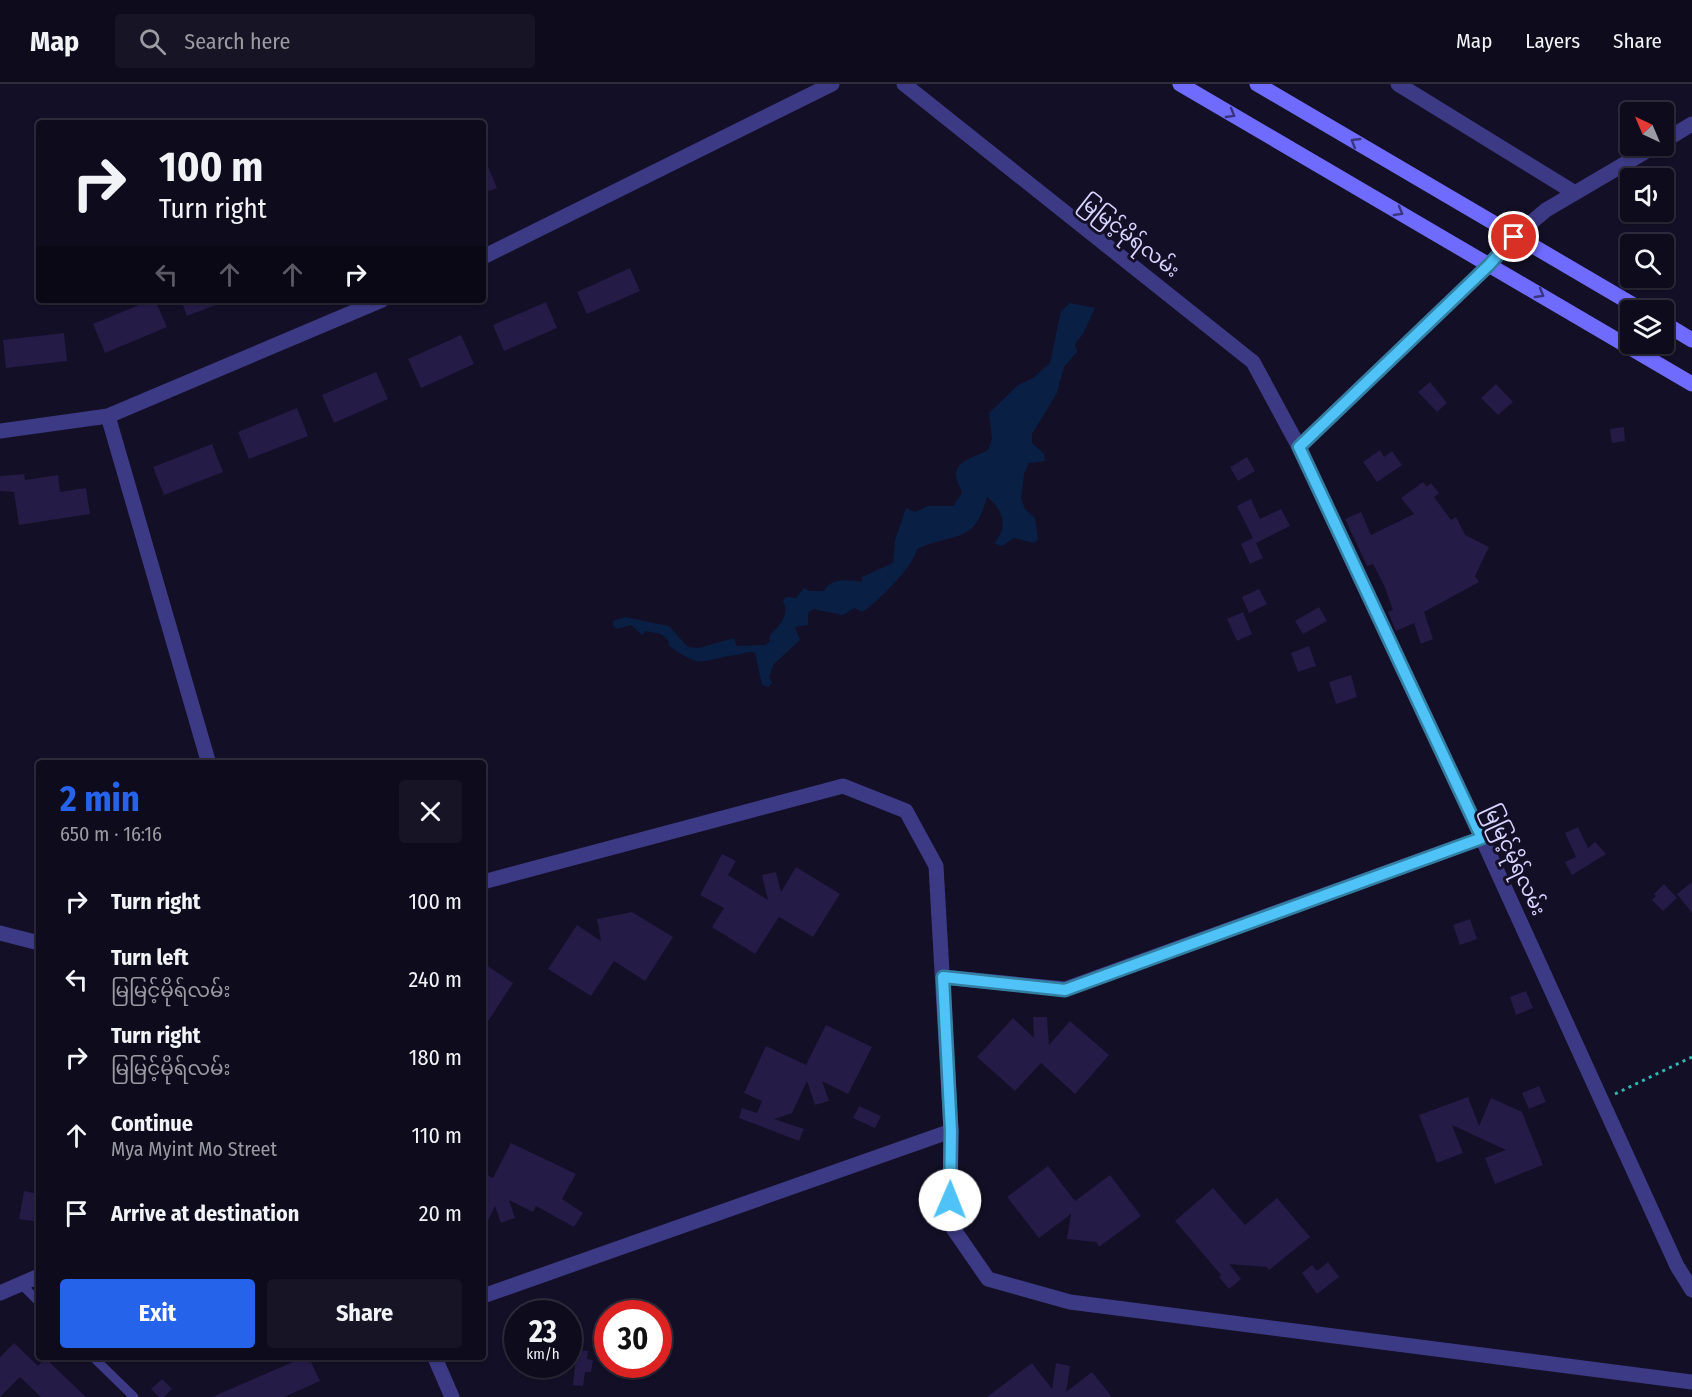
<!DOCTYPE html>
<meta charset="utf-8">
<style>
body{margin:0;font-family:"Fira Sans Condensed","Noto Sans Myanmar",sans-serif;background:#171425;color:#f1f3f6;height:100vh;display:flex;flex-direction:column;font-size:22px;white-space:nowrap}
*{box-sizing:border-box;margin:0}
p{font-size:20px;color:#9b9ba3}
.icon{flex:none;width:33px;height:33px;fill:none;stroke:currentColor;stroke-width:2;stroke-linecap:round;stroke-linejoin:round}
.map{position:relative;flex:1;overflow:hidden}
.side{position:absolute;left:36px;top:676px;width:450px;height:600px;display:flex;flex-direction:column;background:#0e0b1c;border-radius:6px;box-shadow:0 2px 4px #0004,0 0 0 2px #2e2b3b}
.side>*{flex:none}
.guide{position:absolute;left:36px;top:36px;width:450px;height:183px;border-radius:6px;box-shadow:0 2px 4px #0004,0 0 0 2px #2e2b3b;background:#0e0b1c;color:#f1f3f6;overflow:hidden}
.needle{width:39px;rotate:316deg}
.fabs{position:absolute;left:1620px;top:18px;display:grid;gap:12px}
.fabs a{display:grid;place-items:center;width:54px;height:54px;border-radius:6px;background:#0e0b1c;box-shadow:0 2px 4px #0004,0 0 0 2px #2e2b3b;font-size:30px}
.speed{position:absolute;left:504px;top:1216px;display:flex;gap:12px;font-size:30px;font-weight:700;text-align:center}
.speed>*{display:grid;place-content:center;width:78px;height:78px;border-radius:50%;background:#0e0b1c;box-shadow:0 2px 4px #0004,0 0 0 2px #2e2b3b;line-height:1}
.speed small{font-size:15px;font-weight:400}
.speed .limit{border:9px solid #d22;background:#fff;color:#111}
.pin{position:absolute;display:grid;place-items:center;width:51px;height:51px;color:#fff;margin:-26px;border:3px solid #fff;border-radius:50%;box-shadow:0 2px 6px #0007}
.me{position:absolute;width:66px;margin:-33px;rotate:1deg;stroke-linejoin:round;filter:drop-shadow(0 0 4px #0008)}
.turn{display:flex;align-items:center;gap:21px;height:126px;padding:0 24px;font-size:27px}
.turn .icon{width:78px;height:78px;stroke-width:2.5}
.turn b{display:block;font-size:42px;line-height:51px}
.lanes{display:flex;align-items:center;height:57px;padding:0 24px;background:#0003;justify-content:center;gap:30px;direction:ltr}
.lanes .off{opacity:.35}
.round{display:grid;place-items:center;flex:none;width:63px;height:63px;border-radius:6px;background:#171425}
.summary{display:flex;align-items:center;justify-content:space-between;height:102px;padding:0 24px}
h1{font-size:36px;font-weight:700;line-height:45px;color:#2563eb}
.action{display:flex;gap:12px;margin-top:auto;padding:12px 24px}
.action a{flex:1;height:69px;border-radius:6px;background:#2563eb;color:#fff;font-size:24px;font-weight:700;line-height:69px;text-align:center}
.action a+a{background:#171425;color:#f1f3f6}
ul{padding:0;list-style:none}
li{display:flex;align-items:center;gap:18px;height:78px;padding:0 24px}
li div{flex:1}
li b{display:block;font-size:22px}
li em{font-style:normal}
header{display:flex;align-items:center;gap:36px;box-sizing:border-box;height:84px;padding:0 30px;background:#0e0b1c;border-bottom:2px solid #2e2b3b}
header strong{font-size:28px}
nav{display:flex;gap:33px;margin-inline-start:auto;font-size:21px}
.search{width:420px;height:54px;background:#171425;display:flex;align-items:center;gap:15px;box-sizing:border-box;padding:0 21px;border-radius:6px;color:#9b9ba3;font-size:22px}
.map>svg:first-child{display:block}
.water{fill:#0a1f44}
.building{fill:#241b47}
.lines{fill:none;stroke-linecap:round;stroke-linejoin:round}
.path{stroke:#2fb8b0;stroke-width:3;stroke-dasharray:3 4.5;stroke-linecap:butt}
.service{stroke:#3d3a85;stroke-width:9}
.minor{stroke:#3d3a85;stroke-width:15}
.secondary{stroke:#6f6bff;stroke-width:15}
.oneway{stroke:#38347d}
.route-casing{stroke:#337fa1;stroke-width:15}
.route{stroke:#4fc3f7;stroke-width:10}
.labels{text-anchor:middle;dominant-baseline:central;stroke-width:6;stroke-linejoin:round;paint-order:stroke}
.street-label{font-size:20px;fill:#d9d4ff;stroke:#130f26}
</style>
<header>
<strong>Map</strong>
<div class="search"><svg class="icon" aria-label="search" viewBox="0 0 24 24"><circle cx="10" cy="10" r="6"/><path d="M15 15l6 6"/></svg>Search here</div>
<nav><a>Map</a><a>Layers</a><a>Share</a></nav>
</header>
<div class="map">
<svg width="1692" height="1313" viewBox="0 0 1692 1313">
<rect width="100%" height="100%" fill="#130f26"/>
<path class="water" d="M1070 219 1095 224 1083 250 1075 260 1077 268 1064 283 1057 309 1032 350V359L1044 370 1045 377 1029 379 1024 390 1021 415 1025 425 1035 434 1038 456 1033 459 1014 454 1002 462 994 459C1009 443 1003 425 987 413 974 462 955 447 917 465 913 483 878 518 862 528L854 524 843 531 813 525 808 529V541L795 543 800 556 774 580 769 593 772 599 768 603 762 601 755 569C748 566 744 570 736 571 698 576 704 586 669 562L668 556 661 550 646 547 642 551 631 541 617 545 613 541V537L625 533 669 542 688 563 699 564 734 554 737 562 765 561 770 557V551C780 541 790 531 783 517L786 513 796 514 804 504 809 507H824C831 493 849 496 862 498V493L893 479 895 456 906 424 915 428 928 422H953L962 409C961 404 958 401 957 396 951 377 976 373 988 366L992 355 989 329 1018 301 1033 294 1050 279 1061 227Z"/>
<path class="building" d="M483 71 497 104 483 109Z
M630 184 640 207 587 230 577 208Z
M151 216H155L167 243 105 269 93 240Z
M181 216H226V217L187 232Z
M546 218 557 244 504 267 493 241Z
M64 249 67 277 6 284 3 256Z
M461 251 474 280 421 304 408 275Z
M376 288 388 315 334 339 322 311Z
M1430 298 1447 319 1437 328 1418 308Z
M1496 300 1513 318 1498 331 1481 314Z
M297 324 308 352 249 375 238 348Z
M1624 343 1625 357 1612 359 1610 345Z
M212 360 223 388 164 411 153 383Z
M1380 366 1384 373 1392 367 1402 381 1377 398 1363 378Z
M1247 373 1255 387 1238 397 1230 383Z
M24 390 25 396 58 391 60 408 86 404 90 430 19 441 14 408 0 407V392Z
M1423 398 1427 403 1431 399 1439 409 1434 413 1451 436 1456 433 1465 451 1489 463 1475 492 1479 498 1424 528 1433 555 1421 560 1414 539 1396 547 1388 528 1393 526 1384 501 1373 480 1367 482 1345 435 1361 428 1371 451 1414 430 1401 414Z
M1251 415 1260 435 1281 425 1290 442 1256 459 1263 474 1250 480 1241 460 1253 454 1237 422Z
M1259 505 1267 520 1249 529 1242 513Z
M1319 523 1327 537 1303 550 1295 537Z
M1243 528 1252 550 1237 557 1227 535Z
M1309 562 1316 582 1298 588 1291 569Z
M1351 591 1357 613 1336 620 1329 598Z
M1578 743 1588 764 1595 758 1606 770 1572 791 1565 778 1576 773 1565 749Z
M722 770 736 777 728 791 768 816 762 791 776 788 781 808 796 783 840 810 813 853 779 833 755 870 712 843 724 824 700 811Z
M1692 798V829L1677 810Z
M1664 800 1677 814 1663 827 1652 816 1656 812 1654 810Z
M632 828 673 853 645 897 614 877 591 912 548 885 577 841 601 857 597 835Z
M1470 835 1477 855 1460 861 1453 841Z
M483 879 513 899 483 945V913L488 906 484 904 487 898 483 896Z
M1526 907 1533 924 1516 931 1510 913Z
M1033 933H1047L1049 961 1070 937 1109 971 1075 1010 1041 979 1015 1007 977 973 1013 934 1034 954Z
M826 941 872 963 848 1010 822 997 829 1017 815 1021 807 997 792 1029 774 1035 804 1045 799 1057 739 1034 742 1024 757 1029 762 1017 744 1009 766 962 806 981Z
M1539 1002 1546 1018 1529 1025 1522 1009Z
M1468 1013 1479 1042 1491 1014 1522 1028 1543 1081 1495 1100 1485 1074 1506 1066 1452 1041 1463 1069 1437 1079 1419 1031Z
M859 1022 881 1032 875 1044 853 1034Z
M511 1059 576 1090 562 1115 583 1129 574 1143 536 1122 533 1128 509 1116 515 1134 501 1139 495 1122 483 1147V1089L493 1094Z
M1048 1082 1075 1117 1110 1091 1141 1132 1099 1163 1096 1158 1067 1155 1071 1130 1039 1154 1007 1113Z
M1213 1104 1245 1141 1277 1114 1310 1153 1269 1186 1267 1183 1229 1180 1241 1195 1229 1205 1219 1193 1221 1191 1175 1137Z
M24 1107 39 1110V1138L19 1135Z
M1328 1178 1339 1193 1317 1210 1302 1189 1312 1181 1317 1187Z
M14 1259 38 1282 45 1274 86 1313H41L20 1293 0 1313V1273Z
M576 1266 588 1267 587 1275 593 1276 591 1288H585L583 1302 573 1301 575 1281 570 1280 572 1269H576Z
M302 1274H309L320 1297 284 1313H212Z
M1032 1279 1052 1305 1056 1279 1070 1282 1066 1308 1092 1288 1112 1313H987Z
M162 1295 172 1305 164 1313H159L151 1305Z"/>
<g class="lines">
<path class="path" d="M1615 1010 1692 973"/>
<path class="service" d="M20 1199 39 1218
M94 1274 134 1313"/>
<path class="minor" d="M904 0 1253 278 1299 363 1489 181 1514 153 1546 126 1655 62
M1398 0 1575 109
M1664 57 1692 40
M483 173 832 0
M108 332 382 216
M0 347 108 332 209 680
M1299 363 1482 754 1677 1182 1692 1206
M483 798 843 702 906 727 936 782 951 1047 950 1140 988 1195 1070 1218 1692 1298
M0 849 39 859
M943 893 1065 905 1482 754
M0 1209 39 1192
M483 1212 951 1047
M435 1274 452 1313"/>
<path class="secondary" d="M1180 0 1692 300
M1257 0 1642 226
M1664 239 1692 256"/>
</g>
<defs><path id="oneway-chevron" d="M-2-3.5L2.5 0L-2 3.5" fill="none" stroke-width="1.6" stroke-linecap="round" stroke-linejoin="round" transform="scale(1.5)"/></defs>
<g class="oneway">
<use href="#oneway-chevron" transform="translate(1231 30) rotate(30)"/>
<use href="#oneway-chevron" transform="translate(1355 58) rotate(-149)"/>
<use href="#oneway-chevron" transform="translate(1399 128) rotate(30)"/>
<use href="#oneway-chevron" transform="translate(1540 210) rotate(30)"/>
</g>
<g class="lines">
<g class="route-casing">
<path id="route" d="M950 1116 951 1047 943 893 1065 906 1482 754 1299 363 1489 181 1514 153"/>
</g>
<use href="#route" class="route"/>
</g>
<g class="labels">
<g class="street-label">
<text transform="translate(1130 152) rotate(38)">မြမြင့်မိုရ်လမ်း</text>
<text transform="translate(1515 776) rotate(65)">မြမြင့်မိုရ်လမ်း</text>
</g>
</g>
</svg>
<div class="fabs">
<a><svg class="needle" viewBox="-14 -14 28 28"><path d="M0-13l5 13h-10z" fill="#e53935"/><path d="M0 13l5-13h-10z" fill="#9b9ba3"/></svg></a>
<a><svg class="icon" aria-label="sound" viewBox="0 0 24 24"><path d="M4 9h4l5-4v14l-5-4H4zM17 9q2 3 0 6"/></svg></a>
<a><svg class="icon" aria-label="search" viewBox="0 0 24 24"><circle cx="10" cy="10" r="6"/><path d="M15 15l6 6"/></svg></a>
<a><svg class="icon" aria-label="layers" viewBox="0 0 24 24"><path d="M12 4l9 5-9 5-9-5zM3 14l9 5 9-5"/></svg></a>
</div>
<div class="speed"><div>23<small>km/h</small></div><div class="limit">30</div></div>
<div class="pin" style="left:1514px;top:153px;background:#d93025"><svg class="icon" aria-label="arrive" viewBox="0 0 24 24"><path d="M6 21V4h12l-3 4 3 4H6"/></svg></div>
<svg class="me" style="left:950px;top:1116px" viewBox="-20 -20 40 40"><circle r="19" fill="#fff"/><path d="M0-13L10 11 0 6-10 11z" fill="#4fc3f7"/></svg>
<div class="guide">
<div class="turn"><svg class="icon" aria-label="right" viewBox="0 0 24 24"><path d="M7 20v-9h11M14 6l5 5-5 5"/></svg><div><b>100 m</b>Turn right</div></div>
<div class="lanes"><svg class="icon off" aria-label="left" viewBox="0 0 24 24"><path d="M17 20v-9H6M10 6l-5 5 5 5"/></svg><svg class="icon off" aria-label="ahead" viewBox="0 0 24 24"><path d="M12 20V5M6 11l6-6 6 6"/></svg><svg class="icon off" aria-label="ahead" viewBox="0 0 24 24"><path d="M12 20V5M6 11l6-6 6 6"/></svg><svg class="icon" aria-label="right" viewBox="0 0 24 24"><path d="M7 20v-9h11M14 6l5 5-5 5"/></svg></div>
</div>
<section class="side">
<div class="summary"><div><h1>2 min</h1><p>650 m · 16:16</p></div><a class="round"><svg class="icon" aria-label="close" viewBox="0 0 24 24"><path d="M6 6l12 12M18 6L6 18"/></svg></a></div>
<ul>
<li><svg class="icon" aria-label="right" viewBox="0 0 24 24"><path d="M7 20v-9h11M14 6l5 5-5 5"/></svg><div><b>Turn right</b></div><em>100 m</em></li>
<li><svg class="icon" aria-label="left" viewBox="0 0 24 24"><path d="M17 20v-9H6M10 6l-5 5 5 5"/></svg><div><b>Turn left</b><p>မြမြင့်မိုရ်လမ်း</p></div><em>240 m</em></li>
<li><svg class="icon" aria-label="right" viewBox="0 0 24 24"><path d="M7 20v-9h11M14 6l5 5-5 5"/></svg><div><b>Turn right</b><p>မြမြင့်မိုရ်လမ်း</p></div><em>180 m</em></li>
<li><svg class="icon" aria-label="ahead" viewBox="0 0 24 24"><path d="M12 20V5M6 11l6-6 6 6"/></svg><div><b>Continue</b><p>Mya Myint Mo Street</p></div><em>110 m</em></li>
<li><svg class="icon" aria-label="arrive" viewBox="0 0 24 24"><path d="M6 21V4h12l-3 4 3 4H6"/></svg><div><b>Arrive at destination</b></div><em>20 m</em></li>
</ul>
<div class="action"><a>Exit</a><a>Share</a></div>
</section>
</div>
